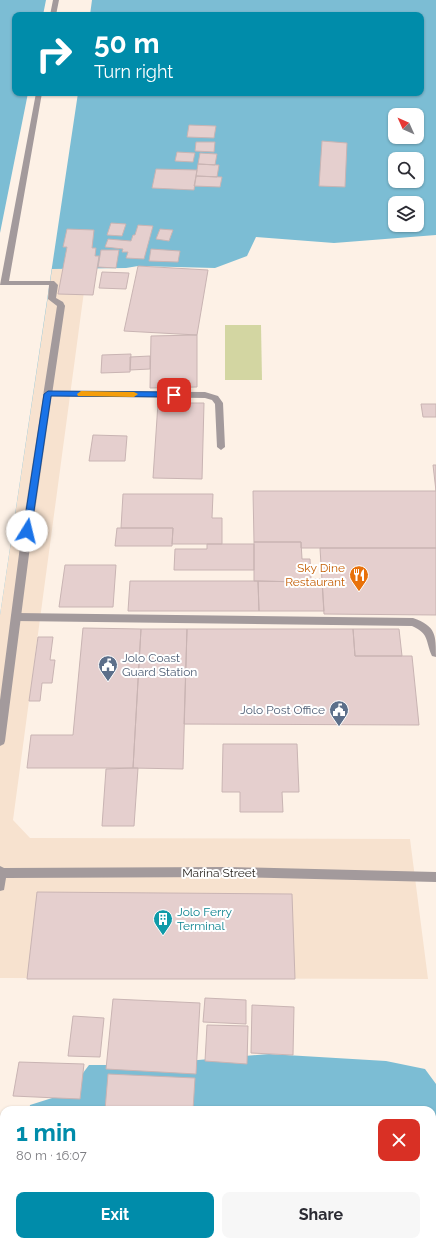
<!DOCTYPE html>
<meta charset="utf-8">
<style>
body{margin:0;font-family:Raleway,sans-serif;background:#f7f7f7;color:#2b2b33;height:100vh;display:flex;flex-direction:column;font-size:15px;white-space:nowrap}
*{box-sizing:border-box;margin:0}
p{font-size:13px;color:#7c7c81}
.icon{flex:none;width:22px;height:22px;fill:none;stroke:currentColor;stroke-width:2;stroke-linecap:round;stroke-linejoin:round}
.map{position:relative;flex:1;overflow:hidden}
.panel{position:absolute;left:0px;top:1106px;width:436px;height:140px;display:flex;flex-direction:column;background:#fff;border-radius:12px 12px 0 0;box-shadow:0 1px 3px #0004}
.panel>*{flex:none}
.guide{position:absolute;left:12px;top:12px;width:412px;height:84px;border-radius:8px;box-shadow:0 1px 3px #0004;background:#008caa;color:#fff;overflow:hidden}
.needle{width:26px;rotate:315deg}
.buttons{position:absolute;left:388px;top:108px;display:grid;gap:8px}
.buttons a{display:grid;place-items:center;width:36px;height:36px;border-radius:8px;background:#fff;box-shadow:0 1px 3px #0004;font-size:20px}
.pin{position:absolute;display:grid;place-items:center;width:34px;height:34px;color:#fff;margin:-17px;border-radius:8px;box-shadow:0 2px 6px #0006}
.me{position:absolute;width:44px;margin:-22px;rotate:9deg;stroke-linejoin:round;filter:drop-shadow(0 0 3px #0008)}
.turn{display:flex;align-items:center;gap:14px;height:84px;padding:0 16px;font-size:18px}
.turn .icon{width:52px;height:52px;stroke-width:2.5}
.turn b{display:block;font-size:28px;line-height:34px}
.round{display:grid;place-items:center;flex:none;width:42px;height:42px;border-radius:8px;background:#f7f7f7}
.headline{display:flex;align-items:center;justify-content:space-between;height:68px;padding:0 16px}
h1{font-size:24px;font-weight:700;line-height:30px;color:#008caa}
.action{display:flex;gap:8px;margin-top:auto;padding:8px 16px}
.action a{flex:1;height:46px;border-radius:8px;background:#008caa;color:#fff;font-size:16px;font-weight:700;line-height:46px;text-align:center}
.action a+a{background:#f7f7f7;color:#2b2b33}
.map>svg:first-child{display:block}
.built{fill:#f7e2cf}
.green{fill:#d3d6a2}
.water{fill:#7cbdd4;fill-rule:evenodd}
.pier{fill:#fdf1e6}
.building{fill:#e5cfce;stroke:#c9b4b3}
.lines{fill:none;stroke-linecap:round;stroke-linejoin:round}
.lane{fill:#a39a9c;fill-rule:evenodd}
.street{fill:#a39a9c;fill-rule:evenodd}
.route{fill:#1a73e8;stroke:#114b97}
.slow{fill:#f59e0b}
.labels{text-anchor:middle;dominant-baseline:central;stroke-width:4;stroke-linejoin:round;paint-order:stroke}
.food-label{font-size:12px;fill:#c56008;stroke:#fff;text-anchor:end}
.service-label{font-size:12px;fill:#4e5e75;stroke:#fff;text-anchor:start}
.street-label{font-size:12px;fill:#2d2823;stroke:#fff}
.culture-label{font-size:12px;fill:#0d838f;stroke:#fff;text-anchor:start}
</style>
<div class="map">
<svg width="436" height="1246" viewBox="0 0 436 1246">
<rect width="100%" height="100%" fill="#fdf1e6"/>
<path class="built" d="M0 233 52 269H87L13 820 30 838 410 839 428 979 0 978Z"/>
<path class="green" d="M225 325H261L262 380H225Z"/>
<path class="water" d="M0 0H436V235L334 243 256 237 247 256 215 268 138 266 126 268 52 269 0 615ZM15 15H421V93H15ZM395 115H417V137H395ZM395 159H417V181H395ZM395 203H417V225H395Z
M269 1054 386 1061 425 1069 436 1084V1246H0V1229L4 1213V1242H432V1110H29L30 1105 68 1093 89 1065H140Z"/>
<path class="pier" d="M46 0H92L90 15H43Z
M28 93H78L0 615V233Z"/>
<path class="building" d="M189 125 216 126 214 138 187 137Z
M322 141 347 143 345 187 319 186Z
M196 142H215L214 152 195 151Z
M177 152 195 153 193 162 175 161Z
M200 153 217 154 215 165 198 164Z
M198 164 219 165 217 177 196 176Z
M156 169 197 170 194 190 152 188Z
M196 176 222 177 220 187 194 186Z
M111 223 126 224 122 236 107 235Z
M138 225 153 226 144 259 126 258 128 252H122L123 249 105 247 108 239 131 241 133 235H135Z
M67 229 94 230 92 248H96L95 256H99L93 295 58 294 67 247H63Z
M160 229 173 230 169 241 156 239Z
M151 249 180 251 178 262 149 261Z
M101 250H119L116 268 98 267Z
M138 266 208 270 197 335 124 331Z
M102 272 129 273 126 289 99 288Z
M197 335V387L150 388 151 336Z
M131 354 130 372 101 373 102 355Z
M150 356V369L130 370V357Z
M158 403H204L202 479 153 478Z
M421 404H436V417H423Z
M93 435 127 436 125 461H89Z
M433 465H436V491Z
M253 491H436V548H301V542H254Z
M123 494H213L212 518H222V544H172L173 528H121Z
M117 528H173L172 546H115Z
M254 542H301L302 559H310L311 579H304V582L254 581Z
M207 544H254V570H174L175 549H207Z
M320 548H436V615L324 614Z
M65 565H116L113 607H59Z
M304 579H322L324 611H259L258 581 304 582Z
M130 581H258L259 611H128Z
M83 628 141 629 133 768H27L31 735H73Z
M141 629H187L183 769 133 768Z
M187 629H353L355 656H412L419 725 184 724Z
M353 629H399L402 656H355Z
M38 637H53L50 660H55L52 683H42L40 701H29Z
M223 744H297L299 792H282L283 812H240V792H222Z
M133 768H138L134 826H102L106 769Z
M37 892 292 894 295 979H27Z
M205 998 246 1000V1024L203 1022Z
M113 999 200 1003 196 1074 106 1069Z
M252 1005 294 1007 293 1055 251 1053Z
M73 1016 104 1018 100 1057 68 1056Z
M207 1025 248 1026 247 1064 205 1061Z
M19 1062 84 1064 80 1099 13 1096Z
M108 1074 195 1078 193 1110H105Z
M189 1242H252V1246H189Z
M261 1242H327V1246H260Z"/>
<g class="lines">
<path class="lane" d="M53 0H59L56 15H50Z
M36 93H42L9 281H54L58 285 56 298 63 302 65 306 61 309 48 299 49 285H0Z
M48 391 205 392 218 396 223 403 225 447 221 450 217 447 215 404 212 400 205 398 45 396 44 394Z
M16 613 413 618C436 626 436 635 436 657L432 656C425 641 430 634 412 626L16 621 12 620 11 617 12 614Z"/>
<path class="street" d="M61 303 65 306 32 531 5 741 4 744 0 746V700L22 531 57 306Z
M0 866 4 868 229 867 436 872V882L229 877 6 878 4 890 0 891Z"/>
</g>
<path class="route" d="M48 391 174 392 178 395 174 397 51 396 31 531 27 534 23 531 44 394Z"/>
<path class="slow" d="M81 391 134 392 138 394 134 397 78 396 77 394Z"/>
<defs>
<g id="restaurant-pin" transform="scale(1)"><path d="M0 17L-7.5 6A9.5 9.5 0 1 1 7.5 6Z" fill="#e8710a" stroke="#fff"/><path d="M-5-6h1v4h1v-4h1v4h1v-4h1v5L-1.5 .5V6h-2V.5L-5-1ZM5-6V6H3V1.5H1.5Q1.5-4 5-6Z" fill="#fff"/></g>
<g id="civic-pin" transform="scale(1)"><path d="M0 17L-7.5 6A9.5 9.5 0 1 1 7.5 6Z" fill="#5c6f8a" stroke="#fff"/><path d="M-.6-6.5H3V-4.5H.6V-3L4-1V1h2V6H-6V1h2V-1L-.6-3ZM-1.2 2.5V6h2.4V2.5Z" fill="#fff"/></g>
<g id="building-pin" transform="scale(1)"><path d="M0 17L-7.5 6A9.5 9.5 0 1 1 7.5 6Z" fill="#0f9aa8" stroke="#fff"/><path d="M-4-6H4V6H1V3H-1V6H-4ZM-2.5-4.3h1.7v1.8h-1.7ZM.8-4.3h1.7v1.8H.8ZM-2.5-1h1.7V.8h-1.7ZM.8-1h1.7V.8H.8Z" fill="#fff"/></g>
</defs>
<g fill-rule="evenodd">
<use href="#restaurant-pin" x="359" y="575"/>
<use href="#civic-pin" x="108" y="665"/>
<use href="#civic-pin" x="339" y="710"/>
<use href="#building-pin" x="163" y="919"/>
</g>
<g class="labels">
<g class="food-label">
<text x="345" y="568">Sky Dine<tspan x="345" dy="14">Restaurant</tspan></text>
</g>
<g class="service-label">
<text x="122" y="658">Jolo Coast<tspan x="122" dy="14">Guard Station</tspan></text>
<text x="325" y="710" text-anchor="end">Jolo Post Office</text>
</g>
<g class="street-label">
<text x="219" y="873">Marina Street</text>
</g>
<g class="culture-label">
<text x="177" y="912">Jolo Ferry<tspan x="177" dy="14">Terminal</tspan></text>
</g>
</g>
</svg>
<div class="buttons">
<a><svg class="needle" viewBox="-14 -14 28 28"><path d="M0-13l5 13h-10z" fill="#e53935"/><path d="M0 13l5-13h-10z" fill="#7c7c81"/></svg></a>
<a><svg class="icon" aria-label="search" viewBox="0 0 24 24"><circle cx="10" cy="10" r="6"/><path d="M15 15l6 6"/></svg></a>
<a><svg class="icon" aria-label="layers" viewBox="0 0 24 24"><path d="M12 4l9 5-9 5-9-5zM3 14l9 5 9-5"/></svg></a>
</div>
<div class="pin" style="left:174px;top:395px;background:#d93025"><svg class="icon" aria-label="arrive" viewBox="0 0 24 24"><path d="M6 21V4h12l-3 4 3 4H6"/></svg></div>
<svg class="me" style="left:27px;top:531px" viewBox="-20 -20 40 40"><circle r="19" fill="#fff"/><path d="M0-13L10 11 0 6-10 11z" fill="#1a73e8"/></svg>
<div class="guide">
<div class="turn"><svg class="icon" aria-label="right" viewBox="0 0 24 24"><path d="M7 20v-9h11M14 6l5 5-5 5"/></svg><div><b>50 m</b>Turn right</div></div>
</div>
<section class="panel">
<div class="headline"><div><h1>1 min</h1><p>80 m · 16:07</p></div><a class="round" style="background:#d93025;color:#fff"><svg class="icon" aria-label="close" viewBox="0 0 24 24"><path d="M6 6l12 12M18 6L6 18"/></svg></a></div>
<div class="action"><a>Exit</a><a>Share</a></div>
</section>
</div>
